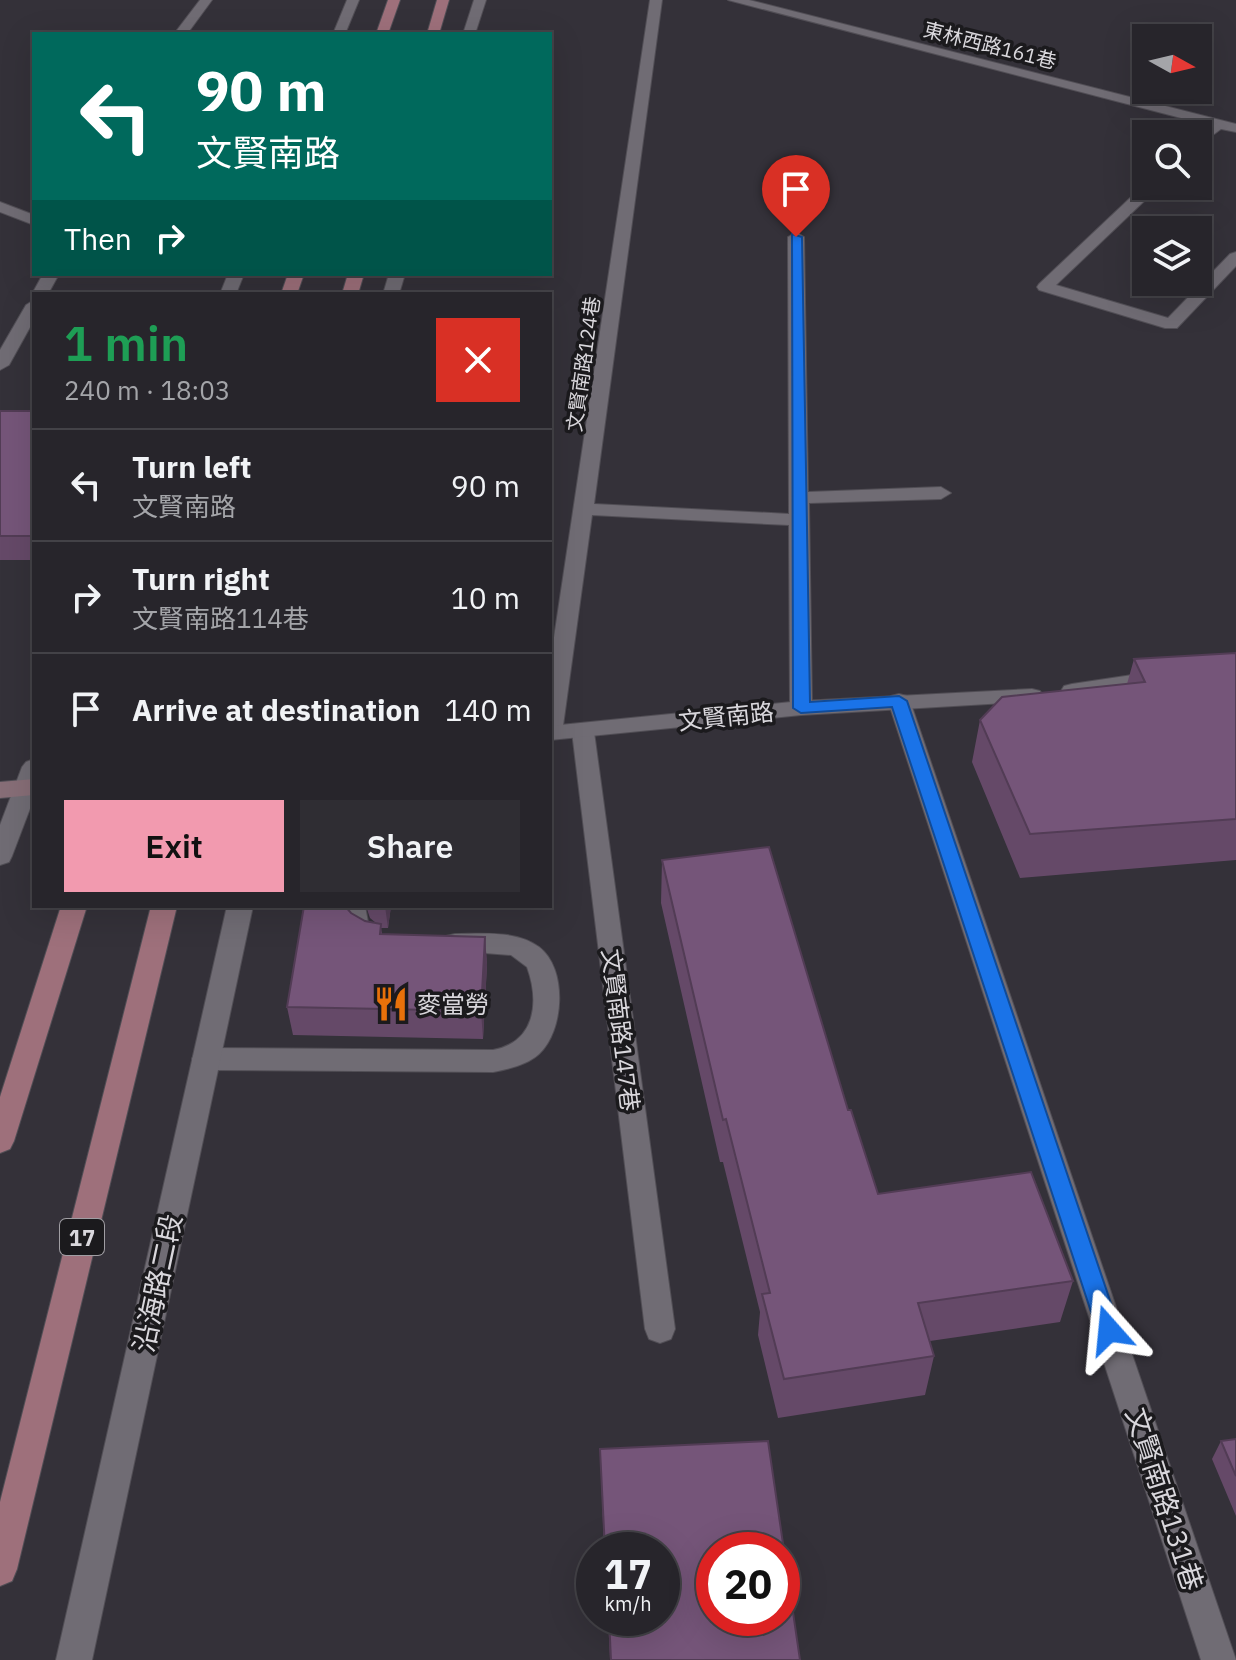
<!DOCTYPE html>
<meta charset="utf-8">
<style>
body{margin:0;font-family:"IBM Plex Sans","Noto Sans TC",sans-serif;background:#2f2d33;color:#f1f3f6;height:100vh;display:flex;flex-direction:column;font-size:30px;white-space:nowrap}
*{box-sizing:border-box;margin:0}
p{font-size:26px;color:#a4a5a9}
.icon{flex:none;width:44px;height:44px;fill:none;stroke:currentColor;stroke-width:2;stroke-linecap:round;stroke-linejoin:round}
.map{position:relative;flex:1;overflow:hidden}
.drawer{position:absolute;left:32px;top:292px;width:520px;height:616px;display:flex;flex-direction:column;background:#27252b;border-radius:0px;box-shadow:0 8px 32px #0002,0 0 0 2px #434247}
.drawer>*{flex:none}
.top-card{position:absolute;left:32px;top:32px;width:520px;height:244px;border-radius:0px;box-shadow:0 8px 32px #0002,0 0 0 2px #434247;background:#00695c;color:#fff;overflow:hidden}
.needle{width:52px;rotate:98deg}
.tools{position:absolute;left:1132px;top:24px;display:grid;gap:16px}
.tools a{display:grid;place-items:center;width:80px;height:80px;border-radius:0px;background:#27252b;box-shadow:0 8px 32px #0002,0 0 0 2px #434247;font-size:40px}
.speed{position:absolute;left:576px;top:1532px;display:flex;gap:16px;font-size:40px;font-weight:700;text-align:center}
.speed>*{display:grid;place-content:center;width:104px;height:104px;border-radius:50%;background:#27252b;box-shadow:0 8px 32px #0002,0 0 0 2px #434247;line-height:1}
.speed small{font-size:20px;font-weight:400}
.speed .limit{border:12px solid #d22;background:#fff;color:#111}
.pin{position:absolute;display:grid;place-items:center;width:68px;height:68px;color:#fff;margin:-82px -34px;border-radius:50% 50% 50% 0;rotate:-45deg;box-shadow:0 0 8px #0007}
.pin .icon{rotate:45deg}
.me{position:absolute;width:88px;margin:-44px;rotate:342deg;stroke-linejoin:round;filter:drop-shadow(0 0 6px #0008)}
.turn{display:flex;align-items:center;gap:28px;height:168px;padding:0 32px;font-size:36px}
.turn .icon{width:104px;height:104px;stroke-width:2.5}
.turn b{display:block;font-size:56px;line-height:68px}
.then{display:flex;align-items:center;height:76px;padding:0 32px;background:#0003;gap:16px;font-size:30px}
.round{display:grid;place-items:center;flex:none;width:84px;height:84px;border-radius:0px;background:#2f2d33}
.head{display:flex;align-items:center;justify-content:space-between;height:136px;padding:0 32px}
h1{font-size:48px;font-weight:600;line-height:60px;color:#1e9e55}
.cta{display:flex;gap:16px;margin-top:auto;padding:16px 32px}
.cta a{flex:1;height:92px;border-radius:0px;background:#f29aaf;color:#111;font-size:32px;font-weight:600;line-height:92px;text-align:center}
.cta a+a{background:#2f2d33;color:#f1f3f6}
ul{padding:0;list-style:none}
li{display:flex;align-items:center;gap:24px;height:112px;padding:0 32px;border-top:2px solid #434247}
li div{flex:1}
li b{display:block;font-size:30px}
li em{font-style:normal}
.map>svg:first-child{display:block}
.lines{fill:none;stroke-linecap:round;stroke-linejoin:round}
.lane-casing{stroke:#514e55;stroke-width:2}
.street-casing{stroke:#514e55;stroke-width:2}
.secondary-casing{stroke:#514e55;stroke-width:2}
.primary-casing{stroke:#514e55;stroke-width:2}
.lane{fill:#706c74;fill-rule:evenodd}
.street{fill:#706c74;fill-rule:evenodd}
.secondary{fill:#876e77;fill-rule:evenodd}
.primary{fill:#9e707b;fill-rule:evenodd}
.wall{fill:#654968}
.shaded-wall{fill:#523c55}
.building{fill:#755579;stroke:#523c55;stroke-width:2;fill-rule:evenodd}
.route{fill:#1a73e8;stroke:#114b97;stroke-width:2}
.labels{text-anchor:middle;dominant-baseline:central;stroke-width:7;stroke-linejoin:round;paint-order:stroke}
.far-street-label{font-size:20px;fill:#d9d7dc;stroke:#1b1a1d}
.shield{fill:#1b1a1d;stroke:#a09ea3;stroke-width:2}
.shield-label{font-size:22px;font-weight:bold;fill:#d9d7dc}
.street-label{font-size:24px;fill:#d9d7dc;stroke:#1b1a1d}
.poi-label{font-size:24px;fill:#d9d7dc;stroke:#1b1a1d;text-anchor:start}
.near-street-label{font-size:28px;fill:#d9d7dc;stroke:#1b1a1d}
</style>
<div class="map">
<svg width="1236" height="1660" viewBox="0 0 1236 1660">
<rect width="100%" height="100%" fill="#343139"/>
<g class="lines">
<g class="lane-casing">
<path id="lane" d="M200 0H212L187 34H174Z
M650 0H662L594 504 789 514 788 237 796 232 804 237 808 492 941 487 951 493 941 499 809 503 812 708 809 713H793L790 708 789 525 592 515 562 733 559 738 551 740 550 664Z
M728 0H749L1236 124V132L1221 129 1198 146V134L1208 125Z
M1146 183V186H1160L1056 285 1168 318 1230 254 1236 252V266L1177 328H1165L1039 290 1037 287 1039 284Z
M0 202 34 215V225L0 212Z
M43 274H59L48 294H34V297L32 294Z
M34 300V320L9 365 0 370V350L26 305Z
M899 694 907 696 910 701 1236 1660H1201L888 701 891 696Z
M583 725 591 727 594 732 675 1329 671 1339 660 1343 649 1339 645 1329 572 732 575 727Z
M339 906H365L368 922 384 938 380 945C354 953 343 927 339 906Z
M455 934C482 934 516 930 539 947 568 969 564 1031 539 1054 527 1065 508 1069 493 1072L206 1070 196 1067 192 1059 196 1051 206 1048 493 1050C535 1042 540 1003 527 967L511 955 446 950 442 943 446 936Z"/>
</g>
<g class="street-casing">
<path id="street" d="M347 0H359L345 34H333Z
M474 0H486L475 34H463Z
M228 274H244L236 294H220Z
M389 274H405L399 294H383Z
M1159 671 1167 673 1170 678 1167 683 1072 698 1064 696 1061 691 1064 686 1072 684Z
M1032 689 1040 691 1043 696 1040 701 801 715 550 740V726L801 701Z
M34 759V798L12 856 9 862 0 865V825L22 767 26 762Z
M227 906H253L92 1660H56Z"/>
</g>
<g class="secondary-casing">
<path id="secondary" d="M34 779V795L0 798V782Z"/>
</g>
<g class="primary-casing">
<path id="primary" d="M388 0H400L388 34H376Z
M437 0H449L439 34H427Z
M288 274H304L297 294H281Z
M348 274H364L358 294H342Z
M61 906H87L14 1141 10 1149 0 1153V1097Z
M151 906H177L17 1569 12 1581 0 1586V1502Z"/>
</g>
<use href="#lane" class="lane"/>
<use href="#street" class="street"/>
<use href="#secondary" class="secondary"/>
<use href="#primary" class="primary"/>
</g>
<path class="wall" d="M0 411H34V560H0Z
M1236 653V860L1020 878 972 762 980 720 1127 684 1134 659Z
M662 860 848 1110 878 1194 1073 1281 1060 1322 930 1341 934 1356 925 1395 778 1418 758 1335 760 1312 723 1162H720L661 903Z
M366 906H391L388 928H381L382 934 485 937 487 965 483 1039 293 1035 287 1007 351 913 365 921 376 923 370 918Z
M1236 1439V1516L1212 1459 1221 1441Z
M600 1449 800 1660H610L608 1618H662V1550H604Z"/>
<path class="shaded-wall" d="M385 906H391L388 928Z
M485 937 487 965 483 1039 481 1011Z"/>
<path class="building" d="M0 411H34V536H0Z
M1236 653V819L1030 834 980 720 1002 697 1145 682 1134 659Z
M769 847 848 1110H851L878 1194 1031 1172 1073 1281 918 1303 934 1356 784 1379 762 1294 770 1293 726 1119 723 1120 662 860Z
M304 906H345L351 913 365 921 381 924 380 934 485 937 481 1011 287 1007Z
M1236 1439V1476L1221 1441Z
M768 1441 800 1660H611L609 1618H662V1550H605L600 1449ZM714 1550H782V1618H714Z"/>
<path class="route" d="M792 234 802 237 810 702 899 696 907 701 1120 1330 1117 1338 1109 1341 1100 1338 1097 1330 892 707 801 713 793 708Z"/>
<defs>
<g id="restaurant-bare" transform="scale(2.76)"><path d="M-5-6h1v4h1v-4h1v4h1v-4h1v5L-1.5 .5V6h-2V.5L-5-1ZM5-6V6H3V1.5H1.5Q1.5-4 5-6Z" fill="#e8710a" stroke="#1b1a1d" stroke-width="2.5" paint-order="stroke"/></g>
</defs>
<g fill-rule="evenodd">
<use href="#restaurant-bare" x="391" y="1004"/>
</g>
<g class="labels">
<g class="far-street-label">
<text transform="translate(990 45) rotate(14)">東林西路161巷</text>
<text transform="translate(583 364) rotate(-82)">文賢南路124巷</text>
</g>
<rect class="shield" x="60" y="1219" width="44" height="36" rx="6"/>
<g class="shield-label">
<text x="82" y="1237">17</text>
</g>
<g class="street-label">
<text transform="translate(726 716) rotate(-6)">文賢南路</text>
<text transform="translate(621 1030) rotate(83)">文賢南路147巷</text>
</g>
<g class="poi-label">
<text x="417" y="1004">麥當勞</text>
</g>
<g class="near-street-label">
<text transform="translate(157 1283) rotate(-78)">沿海路二段</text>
<text transform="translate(1165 1499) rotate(72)">文賢南路131巷</text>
</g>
</g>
</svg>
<div class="tools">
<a><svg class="needle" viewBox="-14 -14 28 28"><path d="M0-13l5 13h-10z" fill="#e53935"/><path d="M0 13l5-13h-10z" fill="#a4a5a9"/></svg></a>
<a><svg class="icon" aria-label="search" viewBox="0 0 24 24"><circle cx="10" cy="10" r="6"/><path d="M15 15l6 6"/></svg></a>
<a><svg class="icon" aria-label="layers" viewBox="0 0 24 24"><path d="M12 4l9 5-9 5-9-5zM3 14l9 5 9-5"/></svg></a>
</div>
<div class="speed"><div>17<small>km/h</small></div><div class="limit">20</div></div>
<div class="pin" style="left:796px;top:237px;background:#d93025"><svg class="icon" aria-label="arrive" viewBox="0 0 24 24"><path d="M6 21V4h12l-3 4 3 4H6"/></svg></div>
<svg class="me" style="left:1109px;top:1330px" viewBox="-20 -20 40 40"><path d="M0-17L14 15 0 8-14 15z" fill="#1a73e8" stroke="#fff" stroke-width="4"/></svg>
<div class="top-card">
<div class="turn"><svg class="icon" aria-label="left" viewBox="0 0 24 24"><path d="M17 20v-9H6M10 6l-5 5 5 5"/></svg><div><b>90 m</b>文賢南路</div></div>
<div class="then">Then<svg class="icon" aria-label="right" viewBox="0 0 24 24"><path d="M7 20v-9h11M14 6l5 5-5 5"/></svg></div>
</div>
<section class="drawer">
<div class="head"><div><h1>1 min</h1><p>240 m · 18:03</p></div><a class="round" style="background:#d93025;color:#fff"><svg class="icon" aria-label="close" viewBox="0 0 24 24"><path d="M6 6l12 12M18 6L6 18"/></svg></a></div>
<ul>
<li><svg class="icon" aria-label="left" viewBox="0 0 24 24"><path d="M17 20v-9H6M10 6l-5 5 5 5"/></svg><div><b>Turn left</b><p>文賢南路</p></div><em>90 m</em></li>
<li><svg class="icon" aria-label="right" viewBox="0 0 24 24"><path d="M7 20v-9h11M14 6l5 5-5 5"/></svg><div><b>Turn right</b><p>文賢南路114巷</p></div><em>10 m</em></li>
<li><svg class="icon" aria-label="arrive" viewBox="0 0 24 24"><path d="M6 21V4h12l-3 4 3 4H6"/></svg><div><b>Arrive at destination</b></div><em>140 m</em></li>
</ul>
<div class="cta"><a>Exit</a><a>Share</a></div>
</section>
</div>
